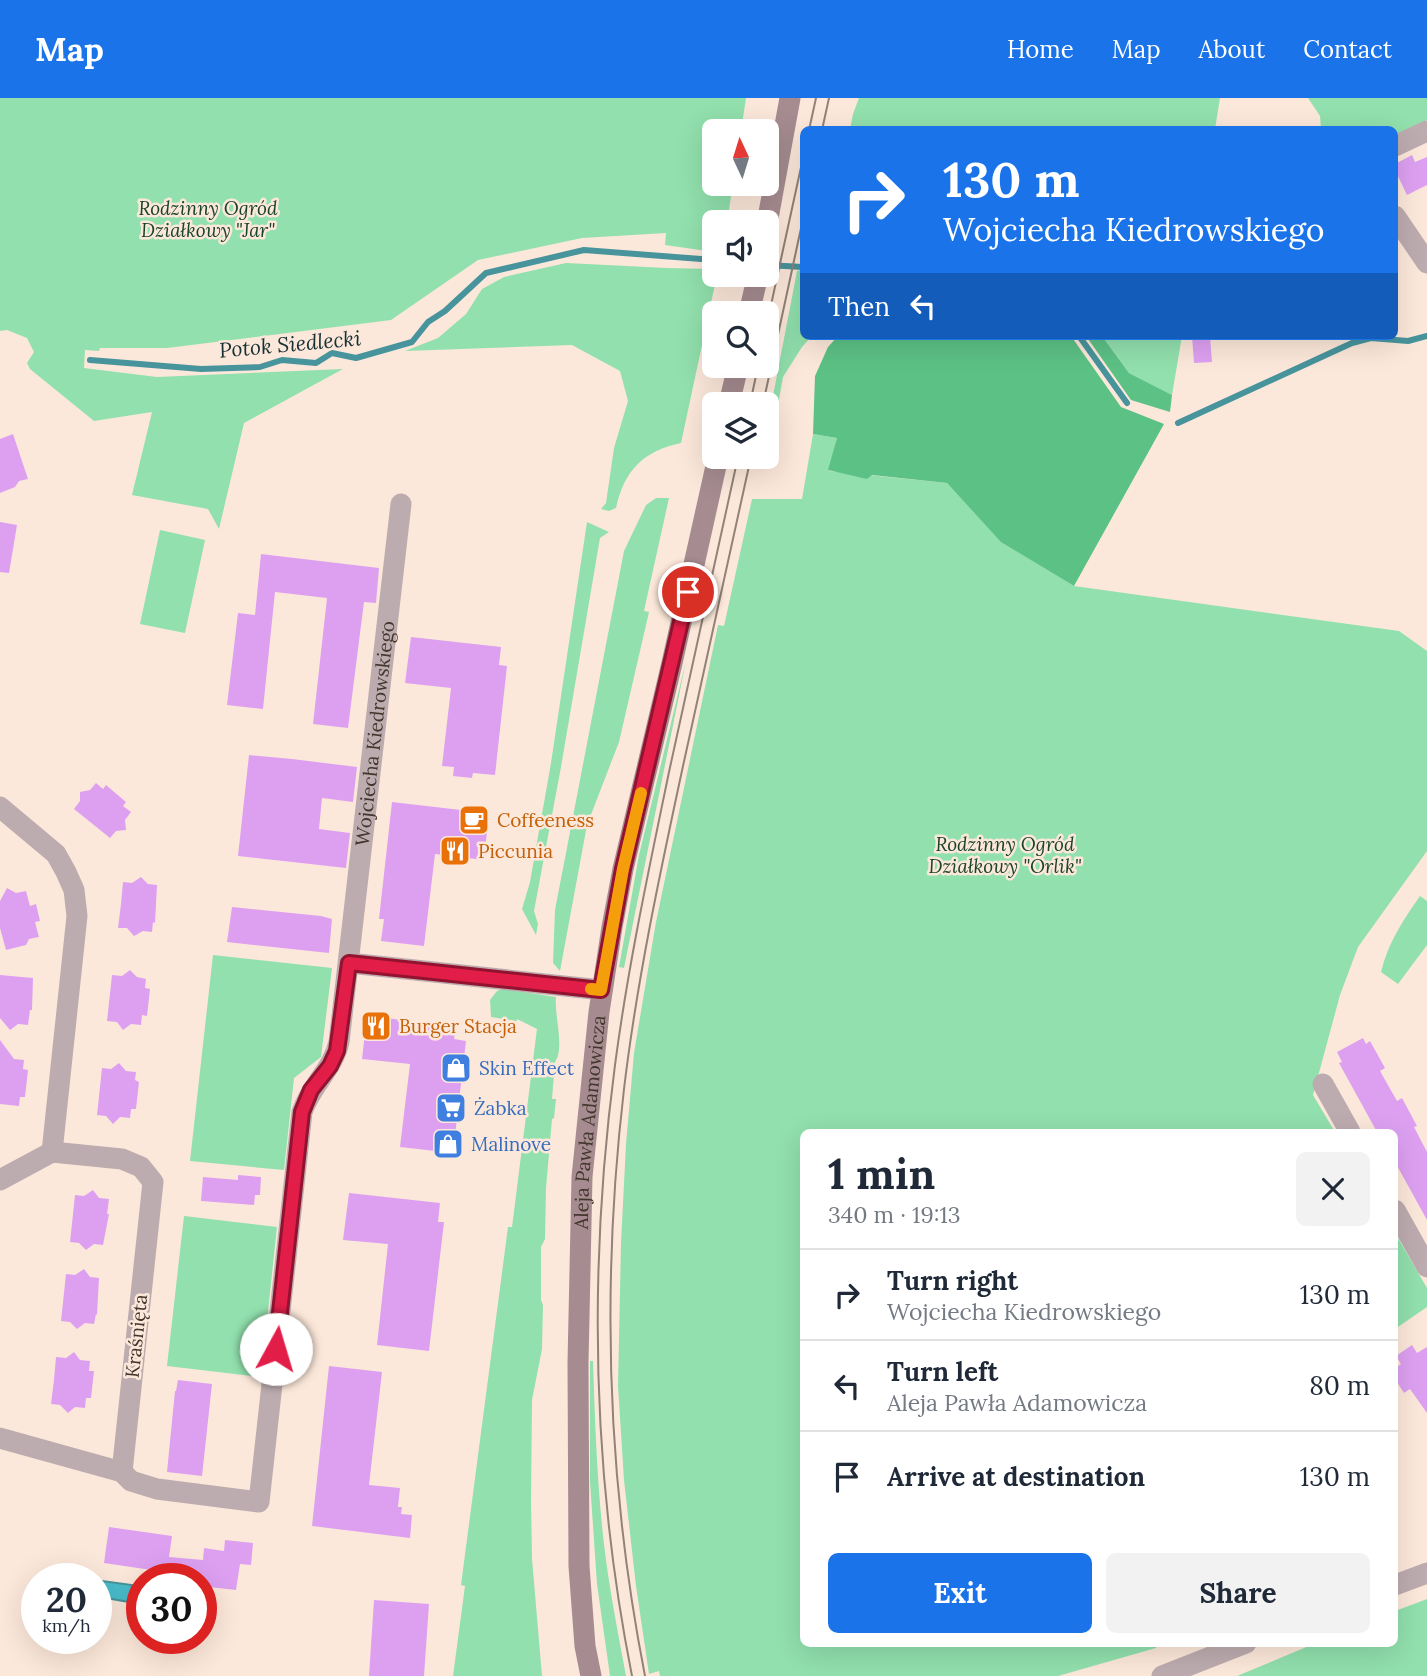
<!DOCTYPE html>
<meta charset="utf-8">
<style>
body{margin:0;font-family:Lora,serif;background:#f2f2f3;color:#1f2937;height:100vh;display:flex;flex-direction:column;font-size:26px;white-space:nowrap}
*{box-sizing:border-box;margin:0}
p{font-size:23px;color:#747a83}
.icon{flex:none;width:38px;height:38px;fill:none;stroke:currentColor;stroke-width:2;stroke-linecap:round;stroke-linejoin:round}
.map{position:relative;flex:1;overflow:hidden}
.side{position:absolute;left:800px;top:1031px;width:598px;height:518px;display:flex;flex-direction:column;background:#fff;border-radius:10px;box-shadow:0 7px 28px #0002}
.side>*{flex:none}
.top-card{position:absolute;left:800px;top:28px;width:598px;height:214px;border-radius:10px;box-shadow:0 7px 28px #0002;background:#1a73e8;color:#fff;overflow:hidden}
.needle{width:46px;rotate:356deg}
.buttons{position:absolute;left:702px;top:21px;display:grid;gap:14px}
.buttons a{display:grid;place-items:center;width:77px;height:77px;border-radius:10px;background:#fff;box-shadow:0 7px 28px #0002;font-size:35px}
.speed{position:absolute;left:21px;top:1465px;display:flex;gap:14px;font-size:35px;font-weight:700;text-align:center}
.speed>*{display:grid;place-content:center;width:91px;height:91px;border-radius:50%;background:#fff;box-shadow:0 7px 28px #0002;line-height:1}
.speed small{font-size:18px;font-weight:400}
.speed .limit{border:10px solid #d22;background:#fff;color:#111}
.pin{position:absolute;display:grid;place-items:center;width:60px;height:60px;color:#fff;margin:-30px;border:4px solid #fff;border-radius:50%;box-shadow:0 2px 7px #0007}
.me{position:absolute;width:77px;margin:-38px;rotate:6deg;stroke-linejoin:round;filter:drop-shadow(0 0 5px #0008)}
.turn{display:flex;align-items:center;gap:24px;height:147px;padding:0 28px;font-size:32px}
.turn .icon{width:91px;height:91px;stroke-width:2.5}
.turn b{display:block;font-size:49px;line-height:60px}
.then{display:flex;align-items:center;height:66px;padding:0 28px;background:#0003;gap:14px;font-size:26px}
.round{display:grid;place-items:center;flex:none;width:74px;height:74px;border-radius:10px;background:#f2f2f3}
.overview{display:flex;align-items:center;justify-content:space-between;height:119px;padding:0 28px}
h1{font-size:42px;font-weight:800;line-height:52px}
.primary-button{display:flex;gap:14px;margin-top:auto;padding:14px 28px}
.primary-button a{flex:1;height:80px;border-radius:10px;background:#1a73e8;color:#fff;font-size:28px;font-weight:800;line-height:80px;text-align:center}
.primary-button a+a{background:#f2f2f3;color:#1f2937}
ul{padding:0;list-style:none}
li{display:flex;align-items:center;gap:21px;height:91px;padding:0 28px;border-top:2px solid #e0e1e3}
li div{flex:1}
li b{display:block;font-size:26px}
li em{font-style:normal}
header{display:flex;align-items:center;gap:42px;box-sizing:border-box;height:98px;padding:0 35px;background:#1a73e8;color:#fff}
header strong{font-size:33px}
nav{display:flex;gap:38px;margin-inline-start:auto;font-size:24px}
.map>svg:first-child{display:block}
.green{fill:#91e0ad}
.forest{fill:#5cc185}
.water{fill:#4abdcc;stroke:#48949c;stroke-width:2}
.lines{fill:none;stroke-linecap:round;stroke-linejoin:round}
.stream{stroke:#48949c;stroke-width:6}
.building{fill:#dda0f1}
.street{stroke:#bdacaf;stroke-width:21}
.secondary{stroke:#a68c91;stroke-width:21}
.tram{stroke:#928277;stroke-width:2}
.route-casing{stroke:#92132f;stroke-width:18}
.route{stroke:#e11d48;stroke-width:12}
.slow{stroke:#f59e0b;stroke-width:12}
.labels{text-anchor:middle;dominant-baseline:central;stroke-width:5;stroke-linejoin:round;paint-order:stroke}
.park-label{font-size:19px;font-style:italic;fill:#19432a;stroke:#fce8da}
.street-label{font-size:19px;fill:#42362d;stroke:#fce8da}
.food-label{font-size:19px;fill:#c56008;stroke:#fce8da;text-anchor:start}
.shop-label{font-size:19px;fill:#366cbe;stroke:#fce8da;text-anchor:start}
.water-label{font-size:21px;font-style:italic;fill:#163033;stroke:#fce8da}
</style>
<header>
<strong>Map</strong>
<nav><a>Home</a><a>Map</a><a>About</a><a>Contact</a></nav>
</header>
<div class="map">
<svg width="1427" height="1578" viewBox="0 0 1427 1578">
<rect width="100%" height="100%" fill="#fce8da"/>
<path class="green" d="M0 0H746L741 33H714V86H733L727 124H714V154L665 147 666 135 582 140 478 162 391 222 167 250H100L99 253 85 252 84 270 157 279 343 271 244 325 219 431 208 411 132 397 152 314 94 323 30 271 27 265 34 254 27 240 7 232 0 233Z
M859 0H1220L1215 31H850L853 16Z
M1308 0H1427V22L1395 37V32L1321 31 1320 18Z
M566 165 667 170 714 171V177H717L681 345C643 353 624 373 616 410L609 413 601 411 606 405 614 350 628 303 620 273 572 247 405 253 438 240 466 216 482 191 504 179Z
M803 171V238H812L802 249 783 279 770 352 767 354V329L797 173Z
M1102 238H1182L1172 297 1129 275Z
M813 336 837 340 829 373 947 385 1002 444 1074 488 1399 533 1427 553V753L1358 849 1340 897 1313 997 1335 1034H803V1545H1158L1156 1550 1058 1578H660L659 1573 649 1576 636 1488 624 1382 618 1288 621 1145 626 1046 634 955 656 824 718 527 724 528 752 401H802Z
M656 400H669L644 513 649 514 619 644 587 727 560 873 553 865 555 812 624 453 646 407Z
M587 424 609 434 600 440 561 669 534 813 538 826 536 837 522 811 530 784 551 665Z
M160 432 205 442 185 535 140 526Z
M686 563 624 870 619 869 639 757Z
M1420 798 1427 803V847L1398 886 1381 874C1388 845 1403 822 1420 798Z
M213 857 332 870 321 959 294 980 284 1072 190 1063Z
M503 891 556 899C554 917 565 950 555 964L552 1001H556L554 1020 552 1021 546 1090 545 1141 541 1149V1202L543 1207 542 1251 532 1302 531 1403 532 1461 542 1578H453L465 1488 461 1487 508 1129H512L537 931 517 921V923L491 919 490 902 497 893Z
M184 1118 277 1129 261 1279 167 1268Z
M1395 1135 1427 1190V1209L1395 1231Z
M590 1263H593C595 1324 597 1385 604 1446 609 1490 618 1534 626 1578H610L597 1486 590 1384Z
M1427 1501V1578H1237L1316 1545H1395V1513Z"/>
<path class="forest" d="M838 238H1071L1121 309 1164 326 1074 488 1001 444 947 385 872 377 867 381 828 372 837 340 813 336 815 278 828 249Z
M1086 238H1102L1129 275 1172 297 1170 314 1131 302Z"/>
<path class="water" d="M102 1483 132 1487 129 1504 100 1499Z"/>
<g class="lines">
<path class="stream" d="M766 167 803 169
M1079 238 1127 305
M90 262 201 271 260 269 282 262 316 265 332 255 356 260 412 244 428 224 445 213 486 175 584 152 714 162
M1178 325 1352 245 1371 240 1408 243 1427 238"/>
</g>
<path class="building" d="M1412 57 1415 64 1427 59V87L1407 97 1395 72V66Z
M1192 238H1210L1212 264 1194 265Z
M13 336 28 381 19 383 15 389 0 395V341Z
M0 424 17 427 9 475 0 474Z
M261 456 379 470 376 505 364 504 348 630 313 626 327 500 275 494 263 611 227 607 238 515 255 517Z
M411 539 501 549 499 567 507 568 495 677 473 675 472 680 453 678 454 669 442 668 451 590 405 585Z
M249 657 292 661 357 669 353 704 322 700 319 731 350 735 346 770 238 758Z
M96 685 103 691 106 687 126 704 123 708 131 714 125 722 126 732 116 733 110 740 74 711 80 703V694L90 692Z
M392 704 478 714 476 732 487 734 484 762 435 756 424 848 381 843 384 821H379Z
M141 779 148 786 157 787 155 825 153 824 152 834 143 833 134 838 127 830H118L121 806 123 784 132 785Z
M7 790 16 795 26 793 30 808 36 806 40 823 35 824 39 839 29 841 26 847 6 852 0 830V803Z
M232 809 321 818 332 821 329 855 227 844Z
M130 872 137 879 146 881 145 890 150 891 147 918 142 917 141 927 131 926 123 932 117 924 107 923 112 877 122 878Z
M0 877 33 880 32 912H30L28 927 18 926 10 932 0 920Z
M367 918 456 928 454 941 466 943 453 1055 400 1049 410 966 362 961Z
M1363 940 1366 946 1370 943 1385 970 1380 973 1397 1003 1402 1000 1417 1028 1414 1029 1427 1054V1122L1395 1064V1034H1377L1339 965 1342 964 1337 954Z
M0 942 14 961 24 962 23 971 28 972 25 999H20L19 1008 0 1006Z
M119 965 126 973 136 974 135 982 139 984 136 1011H131L130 1020 120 1019 113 1026 106 1018 97 1017 102 970 111 971Z
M238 1077 261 1079 260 1097H255L254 1107 201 1103 203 1079 238 1082Z
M93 1092 99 1100 109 1101 107 1116H109L103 1147 94 1146 86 1152 79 1145 70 1144 75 1097 84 1098Z
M349 1095 440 1105 438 1124H444L429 1253 377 1247 388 1146 343 1142Z
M84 1171 90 1179 99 1180 97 1217 96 1216 94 1226 85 1225 77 1231 70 1224 61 1223 66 1176 75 1177Z
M1412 1247 1417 1255 1427 1249V1315L1410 1291 1404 1295 1395 1281V1270L1401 1266 1396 1258Z
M74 1254 80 1262 90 1263 89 1273H94L91 1300H86L85 1310 75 1309 68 1315 60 1307 51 1306 54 1282 56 1259 66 1260Z
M329 1268 382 1274 369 1387 400 1390 398 1409H402L401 1416 412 1417 410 1440 312 1428Z
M178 1282 212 1286 202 1378 167 1374 175 1293H176Z
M109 1429 172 1438 169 1459 203 1462 204 1450 224 1453 225 1442 253 1445 251 1467 240 1466 236 1492 209 1489V1485L201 1484V1480H192L165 1476V1474L104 1465Z
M374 1502 429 1506 424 1578H369Z"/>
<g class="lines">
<g class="street">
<path d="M1395 48 1427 33"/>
<path d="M1395 118 1427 165"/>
<path d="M0 709 56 756 66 774 74 792 77 818 52 1054"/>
<path d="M349 865 602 892"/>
<path d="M1323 986 1350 1034"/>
<path d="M0 1082 52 1054 122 1061 141 1069 153 1084 122 1374"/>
<path d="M1395 1112 1427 1169"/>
<path id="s1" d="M0 1340 122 1374 131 1383 157 1391 259 1404 302 1014C311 987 333 971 339 944L401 406"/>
<path d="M1395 1487 1427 1475"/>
<path d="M1162 1578 1246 1545"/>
</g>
<g class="secondary">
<path d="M766 131 790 0"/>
<path d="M749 215 758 177"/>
<path d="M729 306 738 268"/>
<path id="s2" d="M591 1578 585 1548 579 1468 578 1265 582 1079 599 914 612 829 623 771 672 565 718 359"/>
</g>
<path class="tram" d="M809 32 816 0
M822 32 829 0
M766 230 803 60
M750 306 758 268
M763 306 803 121
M632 1578C592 1376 588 1171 615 967 628 868 649 771 669 674 692 569 715 464 738 359
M645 1578C607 1384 601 1187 624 991 637 882 660 775 683 668 706 565 728 462 751 359"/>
</g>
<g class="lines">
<g class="route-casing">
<path id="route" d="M276 1251 302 1014 311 992 330 968 337 953 349 865 601 892 623 771 688 494"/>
</g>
<use href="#route" class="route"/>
<path class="slow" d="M591 891 601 892 623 771 641 695"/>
</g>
<defs>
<g id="cafe-square" transform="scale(1.575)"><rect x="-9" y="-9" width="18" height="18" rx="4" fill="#e8710a" stroke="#fce8da"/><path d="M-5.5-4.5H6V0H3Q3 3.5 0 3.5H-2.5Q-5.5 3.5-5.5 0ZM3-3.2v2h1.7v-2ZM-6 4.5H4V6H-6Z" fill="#fff"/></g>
<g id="restaurant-square" transform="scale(1.575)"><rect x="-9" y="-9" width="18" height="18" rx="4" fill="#e8710a" stroke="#fce8da"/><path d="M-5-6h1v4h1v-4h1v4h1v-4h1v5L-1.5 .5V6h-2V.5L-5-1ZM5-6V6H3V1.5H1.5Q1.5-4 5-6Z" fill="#fff"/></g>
<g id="shop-square" transform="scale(1.575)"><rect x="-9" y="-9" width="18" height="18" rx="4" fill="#3f7fe0" stroke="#fce8da"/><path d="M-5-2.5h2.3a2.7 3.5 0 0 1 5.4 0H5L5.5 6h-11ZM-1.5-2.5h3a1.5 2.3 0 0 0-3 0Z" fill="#fff"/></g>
<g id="supermarket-square" transform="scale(1.575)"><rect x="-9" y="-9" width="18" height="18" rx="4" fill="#3f7fe0" stroke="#fce8da"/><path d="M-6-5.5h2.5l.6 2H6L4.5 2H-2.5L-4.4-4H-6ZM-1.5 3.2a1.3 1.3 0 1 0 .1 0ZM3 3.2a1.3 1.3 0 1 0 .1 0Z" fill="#fff"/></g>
</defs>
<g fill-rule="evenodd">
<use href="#cafe-square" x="474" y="722"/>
<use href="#restaurant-square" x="455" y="753"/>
<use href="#restaurant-square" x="376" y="928"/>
<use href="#shop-square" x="456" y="970"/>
<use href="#supermarket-square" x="451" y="1010"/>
<use href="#shop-square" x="448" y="1046"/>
</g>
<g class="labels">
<g class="park-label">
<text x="208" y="110">Rodzinny Ogród<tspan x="208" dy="22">Działkowy "Jar"</tspan></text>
<text x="1005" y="746">Rodzinny Ogród<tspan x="1005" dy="22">Działkowy "Orlik"</tspan></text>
</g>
<g class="street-label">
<text stroke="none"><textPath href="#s1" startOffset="1052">Wojciecha Kiedrowskiego</textPath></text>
<text stroke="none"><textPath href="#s2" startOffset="555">Aleja Pawła Adamowicza</textPath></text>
<text transform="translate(136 1238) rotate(-84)">Kraśnięta</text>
</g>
<g class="food-label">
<text x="497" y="722">Coffeeness</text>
<text x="478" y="753">Piccunia</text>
<text x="399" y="928">Burger Stacja</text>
</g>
<g class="shop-label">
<text x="479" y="970">Skin Effect</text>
<text x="474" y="1010">Żabka</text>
<text x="471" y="1046">Malinove</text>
</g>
<g class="water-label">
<text transform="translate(290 246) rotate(-5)">Potok Siedlecki</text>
</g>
</g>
</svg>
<div class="buttons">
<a><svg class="needle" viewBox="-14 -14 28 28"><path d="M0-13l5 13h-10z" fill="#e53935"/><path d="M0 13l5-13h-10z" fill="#747a83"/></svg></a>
<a><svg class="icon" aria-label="sound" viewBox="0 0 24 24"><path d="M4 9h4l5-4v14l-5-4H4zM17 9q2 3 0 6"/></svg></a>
<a><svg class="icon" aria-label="search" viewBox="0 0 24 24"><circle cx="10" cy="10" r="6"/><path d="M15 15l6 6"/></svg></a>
<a><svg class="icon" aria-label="layers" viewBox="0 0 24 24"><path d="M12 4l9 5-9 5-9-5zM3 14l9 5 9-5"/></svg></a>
</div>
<div class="speed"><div>20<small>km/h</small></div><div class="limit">30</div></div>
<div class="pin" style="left:688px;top:494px;background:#d93025"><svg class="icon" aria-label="arrive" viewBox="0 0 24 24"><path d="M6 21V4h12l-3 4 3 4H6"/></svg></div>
<svg class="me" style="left:276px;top:1251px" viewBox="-20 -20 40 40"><circle r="19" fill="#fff"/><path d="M0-13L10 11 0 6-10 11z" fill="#e11d48"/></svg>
<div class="top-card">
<div class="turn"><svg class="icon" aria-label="right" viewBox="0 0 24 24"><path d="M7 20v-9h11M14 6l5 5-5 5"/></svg><div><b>130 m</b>Wojciecha Kiedrowskiego</div></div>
<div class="then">Then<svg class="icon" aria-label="left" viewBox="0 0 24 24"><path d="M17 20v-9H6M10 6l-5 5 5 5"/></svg></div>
</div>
<section class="side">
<div class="overview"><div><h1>1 min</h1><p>340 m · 19:13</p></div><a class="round"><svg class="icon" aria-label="close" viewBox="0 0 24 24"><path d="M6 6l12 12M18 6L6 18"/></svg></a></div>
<ul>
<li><svg class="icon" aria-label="right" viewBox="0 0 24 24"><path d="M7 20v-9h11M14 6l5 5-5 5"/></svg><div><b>Turn right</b><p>Wojciecha Kiedrowskiego</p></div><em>130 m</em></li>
<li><svg class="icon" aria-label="left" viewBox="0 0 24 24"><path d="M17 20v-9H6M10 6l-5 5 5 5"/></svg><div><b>Turn left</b><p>Aleja Pawła Adamowicza</p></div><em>80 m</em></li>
<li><svg class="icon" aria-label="arrive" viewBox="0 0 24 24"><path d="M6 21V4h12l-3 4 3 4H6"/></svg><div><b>Arrive at destination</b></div><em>130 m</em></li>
</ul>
<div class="primary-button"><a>Exit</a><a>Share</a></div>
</section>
</div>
